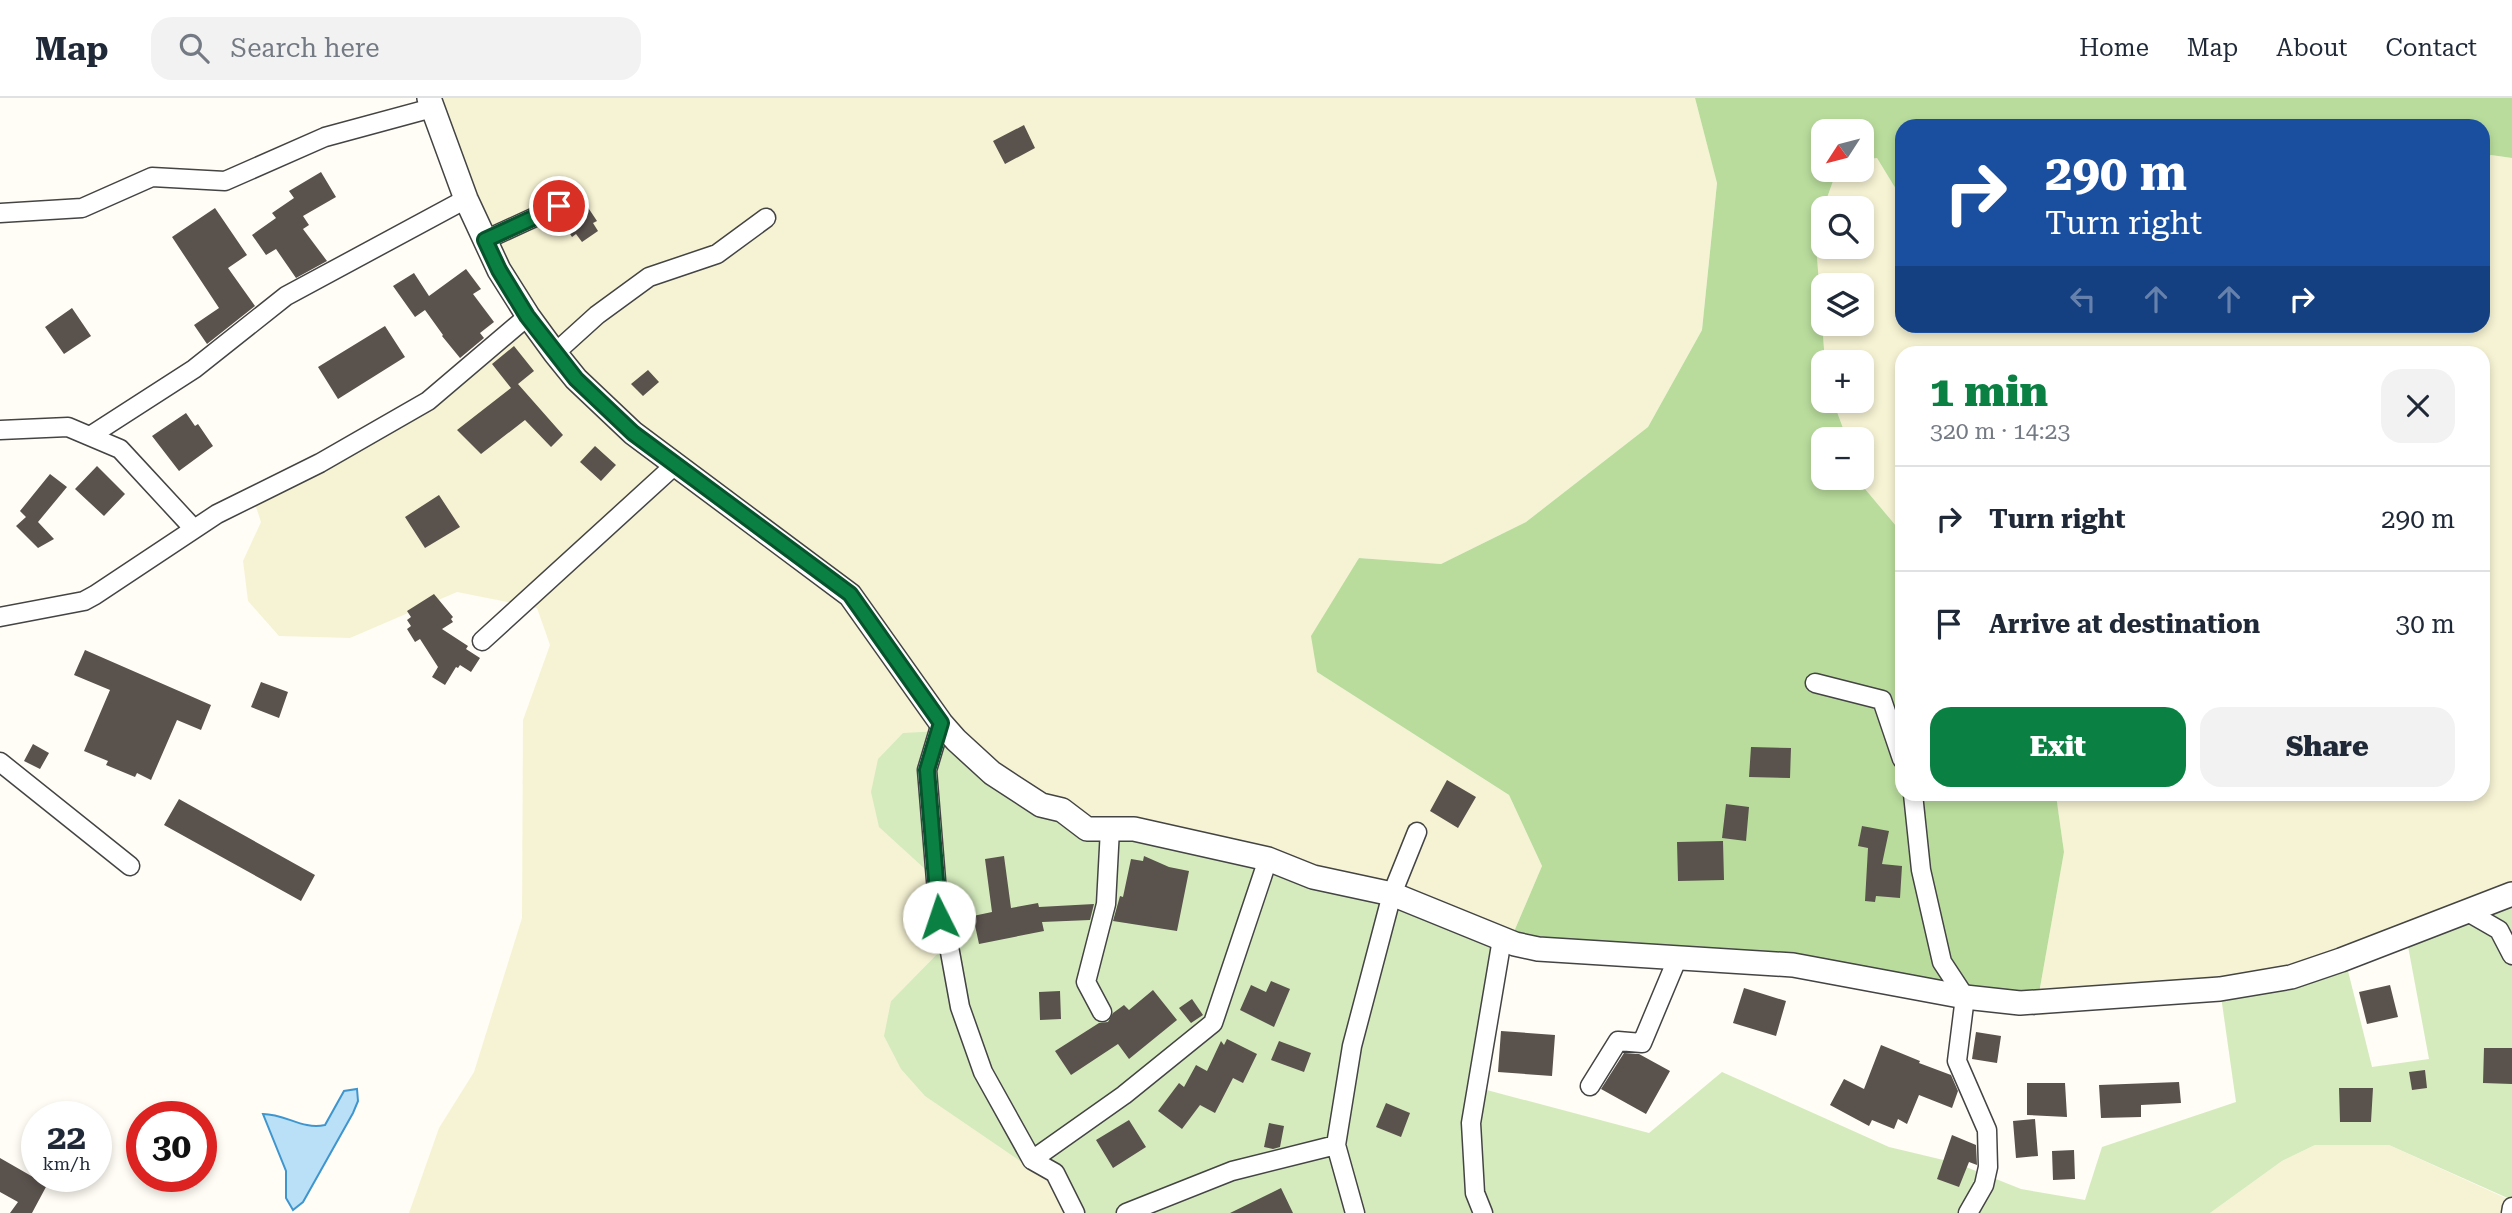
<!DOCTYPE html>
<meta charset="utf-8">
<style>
body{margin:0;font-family:"Roboto Serif",serif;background:#f2f2f3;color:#1f2937;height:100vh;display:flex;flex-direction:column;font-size:26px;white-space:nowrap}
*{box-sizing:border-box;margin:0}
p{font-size:23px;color:#747a83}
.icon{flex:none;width:38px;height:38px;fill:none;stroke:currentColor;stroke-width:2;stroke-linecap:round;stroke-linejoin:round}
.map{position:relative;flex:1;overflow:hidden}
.sheet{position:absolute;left:1895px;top:248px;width:595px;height:455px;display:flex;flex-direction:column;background:#fff;border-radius:21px;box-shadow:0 4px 10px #0003}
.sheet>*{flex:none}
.guide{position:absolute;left:1895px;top:21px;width:595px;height:214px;border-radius:21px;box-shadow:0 4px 10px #0003;background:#1a4fa0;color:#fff;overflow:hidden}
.needle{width:46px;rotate:234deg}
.controls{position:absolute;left:1811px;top:21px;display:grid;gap:14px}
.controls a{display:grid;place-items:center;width:63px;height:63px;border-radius:14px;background:#fff;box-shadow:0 4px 10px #0003;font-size:35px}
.speed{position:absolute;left:21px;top:1003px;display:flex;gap:14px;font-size:35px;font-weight:700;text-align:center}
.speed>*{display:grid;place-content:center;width:91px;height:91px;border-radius:50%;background:#fff;box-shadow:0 4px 10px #0003;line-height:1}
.speed small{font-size:18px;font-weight:400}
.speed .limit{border:10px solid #d22;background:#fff;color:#111}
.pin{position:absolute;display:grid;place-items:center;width:60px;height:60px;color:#fff;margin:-30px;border:4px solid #fff;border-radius:50%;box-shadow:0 2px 7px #0007}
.me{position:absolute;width:77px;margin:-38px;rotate:356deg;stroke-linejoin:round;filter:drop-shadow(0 0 5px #0008)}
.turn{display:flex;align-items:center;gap:24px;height:147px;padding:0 35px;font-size:32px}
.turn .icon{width:91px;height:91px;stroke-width:2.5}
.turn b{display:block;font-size:49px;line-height:60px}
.lanes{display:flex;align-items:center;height:66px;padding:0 35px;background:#0003;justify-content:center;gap:35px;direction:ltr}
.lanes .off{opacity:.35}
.round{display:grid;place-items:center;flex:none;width:74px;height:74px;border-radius:21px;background:#f2f2f3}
.summary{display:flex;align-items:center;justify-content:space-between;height:119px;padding:0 35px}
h1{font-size:42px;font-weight:800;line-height:52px;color:#0b8043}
.action{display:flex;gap:14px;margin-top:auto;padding:14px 35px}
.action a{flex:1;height:80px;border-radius:21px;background:#0b8043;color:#fff;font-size:28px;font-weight:800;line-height:80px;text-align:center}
.action a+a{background:#f2f2f3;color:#1f2937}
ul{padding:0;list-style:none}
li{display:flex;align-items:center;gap:21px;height:105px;padding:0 35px;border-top:2px solid #e0e1e3}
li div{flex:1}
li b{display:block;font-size:26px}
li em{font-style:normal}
header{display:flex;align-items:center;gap:42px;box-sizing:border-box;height:98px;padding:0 35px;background:#fff;border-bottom:2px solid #e0e1e3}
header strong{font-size:33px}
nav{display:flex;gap:38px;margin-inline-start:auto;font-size:24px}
.search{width:490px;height:63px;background:#f2f2f3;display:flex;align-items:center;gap:18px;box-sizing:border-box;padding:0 24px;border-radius:21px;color:#747a83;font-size:26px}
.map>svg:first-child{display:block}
.farmland{fill:#f6f3d4;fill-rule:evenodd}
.green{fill:#d5ebbd}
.forest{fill:#b9dc9c}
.water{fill:#b9e0f7;stroke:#3f96cf;stroke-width:2}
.building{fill:#5a524d}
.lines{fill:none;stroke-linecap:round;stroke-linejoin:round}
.minor-casing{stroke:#444;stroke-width:21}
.tertiary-casing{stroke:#444;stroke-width:26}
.minor{stroke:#fff;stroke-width:18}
.tertiary{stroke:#fff;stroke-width:23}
.route-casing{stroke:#07532c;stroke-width:18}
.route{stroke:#0b8043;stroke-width:12}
</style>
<header>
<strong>Map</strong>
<div class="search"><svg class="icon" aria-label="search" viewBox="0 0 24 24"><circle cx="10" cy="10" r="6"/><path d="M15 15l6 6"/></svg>Search here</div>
<nav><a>Home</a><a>Map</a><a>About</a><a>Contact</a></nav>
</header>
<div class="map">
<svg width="2512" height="1115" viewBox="0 0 2512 1115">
<rect width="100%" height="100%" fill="#fffdf5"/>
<path class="farmland" d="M436 0H1695L1717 84 1702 232 1648 329 1526 424 1441 466 1359 460 1317 574 1509 697 1542 768 1507 850 1057 707 936 781 949 817 942 851 891 903 1045 1080 1078 1115H409L439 1030 474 974 522 820 523 622 550 547 537 510 457 494 350 540 279 538 248 503 243 463 261 424 251 394 398 328 525 214Z
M2491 57 2512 60V795L2242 888 2035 918 2064 754 2056 697 2483 696V256H1902V435L1865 391 1861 380 1862 341H1847L1833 303H1862V264H1825L1815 133 1837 72H1862V62L1877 60 1902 101V228H2483V61ZM1824 110H1862V149H1824ZM1824 187H1862V226H1824Z
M2315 1047H2389L2512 1103V1115H2210L2282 1063Z"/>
<path class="green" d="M940 633 988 666 1057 707 1122 729 1313 768 1507 850 1483 991 1649 1035 1722 974 1889 1049 1956 1065 2021 1091 2085 1102 2102 1049 2236 1004 2220 891 2343 853 2372 969 2429 961 2405 832 2512 795V1102L2389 1047H2315L2282 1063 2210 1115H1078L1045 1080 925 998 901 971 884 938 891 903 942 851 949 817 936 781 879 729 871 694 878 661 903 635Z"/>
<path class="forest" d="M1695 0H2512V60L2491 57 2483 61V28H1902V101L1877 60 1862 62V33H1824V72H1837L1815 133 1825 264 1824 303H1833L1847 341H1824V380H1861L1865 391 1902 435V696L2056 697 2064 754 2035 918 1809 874 1507 850 1542 768 1509 697 1317 574 1311 538 1359 460 1441 466 1526 424 1648 329 1702 232 1717 85Z"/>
<path class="water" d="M357 991 358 1003 353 1015 303 1104 293 1112 286 1100V1073L263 1016C286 1016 302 1032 325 1027L344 993Z"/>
<path class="building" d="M1024 27 1035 50 1005 66 993 43Z
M321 74 336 99 303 118 309 127 303 131 327 163 296 180 276 151 266 157 252 137 276 120 272 115 294 100 289 93Z
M583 102 597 123 593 125 598 133 582 144 576 136 572 139 560 120Z
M215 110 247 157 228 170 255 208 207 246 194 227 219 210 172 139Z
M466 171 481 191 473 196 494 224 480 235 484 240 460 260 442 238 443 237 425 212 415 219 393 188 414 175 429 198Z
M72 210 91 238 64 256 45 229Z
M385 228 405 259 338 301 318 269Z
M514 248 534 273 518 286 563 337 551 349 525 322 481 356 457 332 511 290 492 266Z
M648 272 659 284 643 298 631 286Z
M186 315 195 328 198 326 213 348 179 373 152 338Z
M595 348 616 367 601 383 580 364Z
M97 368 125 396 104 418 75 391Z
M50 376 67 389 38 424 54 441 38 450 16 428 26 419 20 413Z
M439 397 460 429 425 450 405 419Z
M434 496 453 519 451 521 453 524 442 531 468 548 466 551 480 560 471 574 460 567 458 570 456 569 445 587 432 579 438 569 420 541 415 544 407 531 411 528 407 522 411 519 407 513Z
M85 552 211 607 201 632 177 622 151 682 137 675 135 679 106 667 108 663 84 653 110 592 74 577Z
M261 584 288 594 279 620 251 609Z
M33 646 49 655 40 671 24 663Z
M1751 649 1791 650 1790 680 1749 679Z
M1447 682 1476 699 1458 730 1430 713Z
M179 701 315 777 301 803 164 727Z
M1726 706 1749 709 1746 743 1722 740Z
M1862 728 1889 733 1882 766 1902 768 1900 800 1876 798 1875 804 1865 803 1868 750 1858 748Z
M1723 743 1724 782 1678 783 1677 744Z
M1004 758 1011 810 1038 805 1039 809 1094 806 1090 822 1042 824 1044 833 979 846 973 818 992 814 985 761Z
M1144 758 1169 769 1189 773 1177 833 1113 823 1120 798 1123 799 1131 761 1143 763Z
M1271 883 1290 891 1274 929 1240 912 1251 887 1266 894Z
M2390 887 2398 919 2367 926 2359 894Z
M1744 890 1786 903 1776 938 1733 925Z
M1153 892 1177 922 1129 961 1118 946 1071 977 1055 953 1099 925 1108 924 1113 915 1124 907 1129 912Z
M1060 893 1061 921 1040 922 1039 894Z
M1192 901 1203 917 1191 925 1179 910Z
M1501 933 1555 937 1552 978 1498 974Z
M1976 934 2001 938 1997 965 1972 961Z
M1227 941 1257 956 1243 985 1233 980 1215 1015 1200 1007 1182 1031 1158 1013 1179 985 1184 989 1196 967 1207 973 1221 943 1224 947Z
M1279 943 1311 955 1304 974 1271 962Z
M1881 947 1920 963 1919 965 1951 977 1958 993 1952 1010 1919 997 1907 1026 1898 1021 1894 1031 1872 1022 1869 1028 1830 1007 1844 981 1864 991Z
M2484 950H2512V986L2483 985Z
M1624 955 1639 956 1670 973 1646 1016 1601 991Z
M2425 972 2427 990 2412 992 2409 974Z
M2179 984 2181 1005 2141 1007V1019L2101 1020 2099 987Z
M2027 985H2065L2067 1019 2027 1017Z
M2339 990H2373L2371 1024H2340Z
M1386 1005 1410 1015 1401 1039 1376 1029Z
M2035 1021 2038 1058 2016 1060 2013 1023Z
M1129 1022 1146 1049 1113 1070 1096 1042Z
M1269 1025 1284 1028 1280 1049 1273 1051 1264 1049Z
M1952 1037 1976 1047 1977 1067 1969 1064 1959 1089 1937 1081Z
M2074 1052 2075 1081 2053 1082 2052 1053Z
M0 1060 47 1087 32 1115H10L18 1104 0 1094Z
M1281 1090 1293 1115H1230Z"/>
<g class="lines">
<g class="minor-casing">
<path id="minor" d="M0 115 82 110 152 79 225 83 325 39 432 10
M485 142 559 108
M555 255 597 217 649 179 717 156 766 120
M0 332 68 329 120 351 194 431
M90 338 194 271 286 198 466 101
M0 519 84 503 95 497 217 416 320 365 428 303 528 218
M482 543 676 366
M1815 585 1882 602 1902 661
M941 625 927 672 939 819 950 854 960 909 983 974 1032 1062 1055 1075 1075 1115
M0 664 130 768
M1913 696 1921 772 1942 864 1965 899 1957 963 1987 1032 1988 1069 1984 1087 1968 1115
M2466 813 2499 832 2512 857
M1102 914 1086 884 1106 806 1110 731
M1590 988 1618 943 1642 945 1678 859
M1032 1062 1124 997 1213 925 1268 761
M1126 1115 1232 1073 1336 1047
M1355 1115 1336 1047 1352 948 1392 796 1417 734
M1483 1115 1475 1095 1471 1025 1502 841
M2511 1115 2512 1109"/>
</g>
<g class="tertiary-casing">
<path id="tertiary" d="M429 0 466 101 499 172 528 218 555 255 576 281 633 335 850 497 941 625 956 642 992 675 1041 707 1062 712 1087 731H1134L1268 761 1313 779 1392 796 1515 846 1538 851 1793 867 1965 899 2020 905 2220 891 2291 879 2341 862 2512 796"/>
</g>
<use href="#minor" class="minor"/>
<use href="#tertiary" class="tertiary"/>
</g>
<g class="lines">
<g class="route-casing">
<path id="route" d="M559 108 485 142 499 172 527 218 576 281 633 335 850 496 941 625 927 672 939 819"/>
</g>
<use href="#route" class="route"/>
</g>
</svg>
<div class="controls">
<a><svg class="needle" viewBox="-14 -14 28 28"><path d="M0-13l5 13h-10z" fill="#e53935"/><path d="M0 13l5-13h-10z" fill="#747a83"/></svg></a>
<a><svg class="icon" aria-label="search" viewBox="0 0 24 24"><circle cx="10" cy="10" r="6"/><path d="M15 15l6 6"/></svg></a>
<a><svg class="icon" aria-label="layers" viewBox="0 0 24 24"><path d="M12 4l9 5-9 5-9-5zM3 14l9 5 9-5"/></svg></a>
<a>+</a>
<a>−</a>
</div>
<div class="speed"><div>22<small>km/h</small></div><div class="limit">30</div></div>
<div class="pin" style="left:559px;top:108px;background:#d93025"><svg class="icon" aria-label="arrive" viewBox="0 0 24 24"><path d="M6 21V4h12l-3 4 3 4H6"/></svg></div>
<svg class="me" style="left:939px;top:819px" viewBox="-20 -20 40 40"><circle r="19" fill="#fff"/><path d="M0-13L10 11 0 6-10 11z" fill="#0b8043"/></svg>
<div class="guide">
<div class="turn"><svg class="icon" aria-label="right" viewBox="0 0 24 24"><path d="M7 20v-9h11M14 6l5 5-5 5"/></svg><div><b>290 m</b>Turn right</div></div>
<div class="lanes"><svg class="icon off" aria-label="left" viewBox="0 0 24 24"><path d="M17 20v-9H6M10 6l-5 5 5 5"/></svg><svg class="icon off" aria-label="ahead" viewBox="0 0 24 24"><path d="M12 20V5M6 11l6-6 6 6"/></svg><svg class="icon off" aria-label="ahead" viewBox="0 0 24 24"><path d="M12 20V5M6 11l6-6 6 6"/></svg><svg class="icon" aria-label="right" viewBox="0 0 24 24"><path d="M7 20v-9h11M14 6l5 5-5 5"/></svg></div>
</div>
<section class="sheet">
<div class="summary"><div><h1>1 min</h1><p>320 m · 14:23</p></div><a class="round"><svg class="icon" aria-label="close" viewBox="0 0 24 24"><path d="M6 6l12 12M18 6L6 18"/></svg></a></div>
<ul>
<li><svg class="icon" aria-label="right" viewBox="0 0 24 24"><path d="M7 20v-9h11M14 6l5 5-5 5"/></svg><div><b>Turn right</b></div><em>290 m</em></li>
<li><svg class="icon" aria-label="arrive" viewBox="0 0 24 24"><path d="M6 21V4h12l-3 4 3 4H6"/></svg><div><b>Arrive at destination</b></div><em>30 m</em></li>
</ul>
<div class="action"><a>Exit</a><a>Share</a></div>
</section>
</div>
